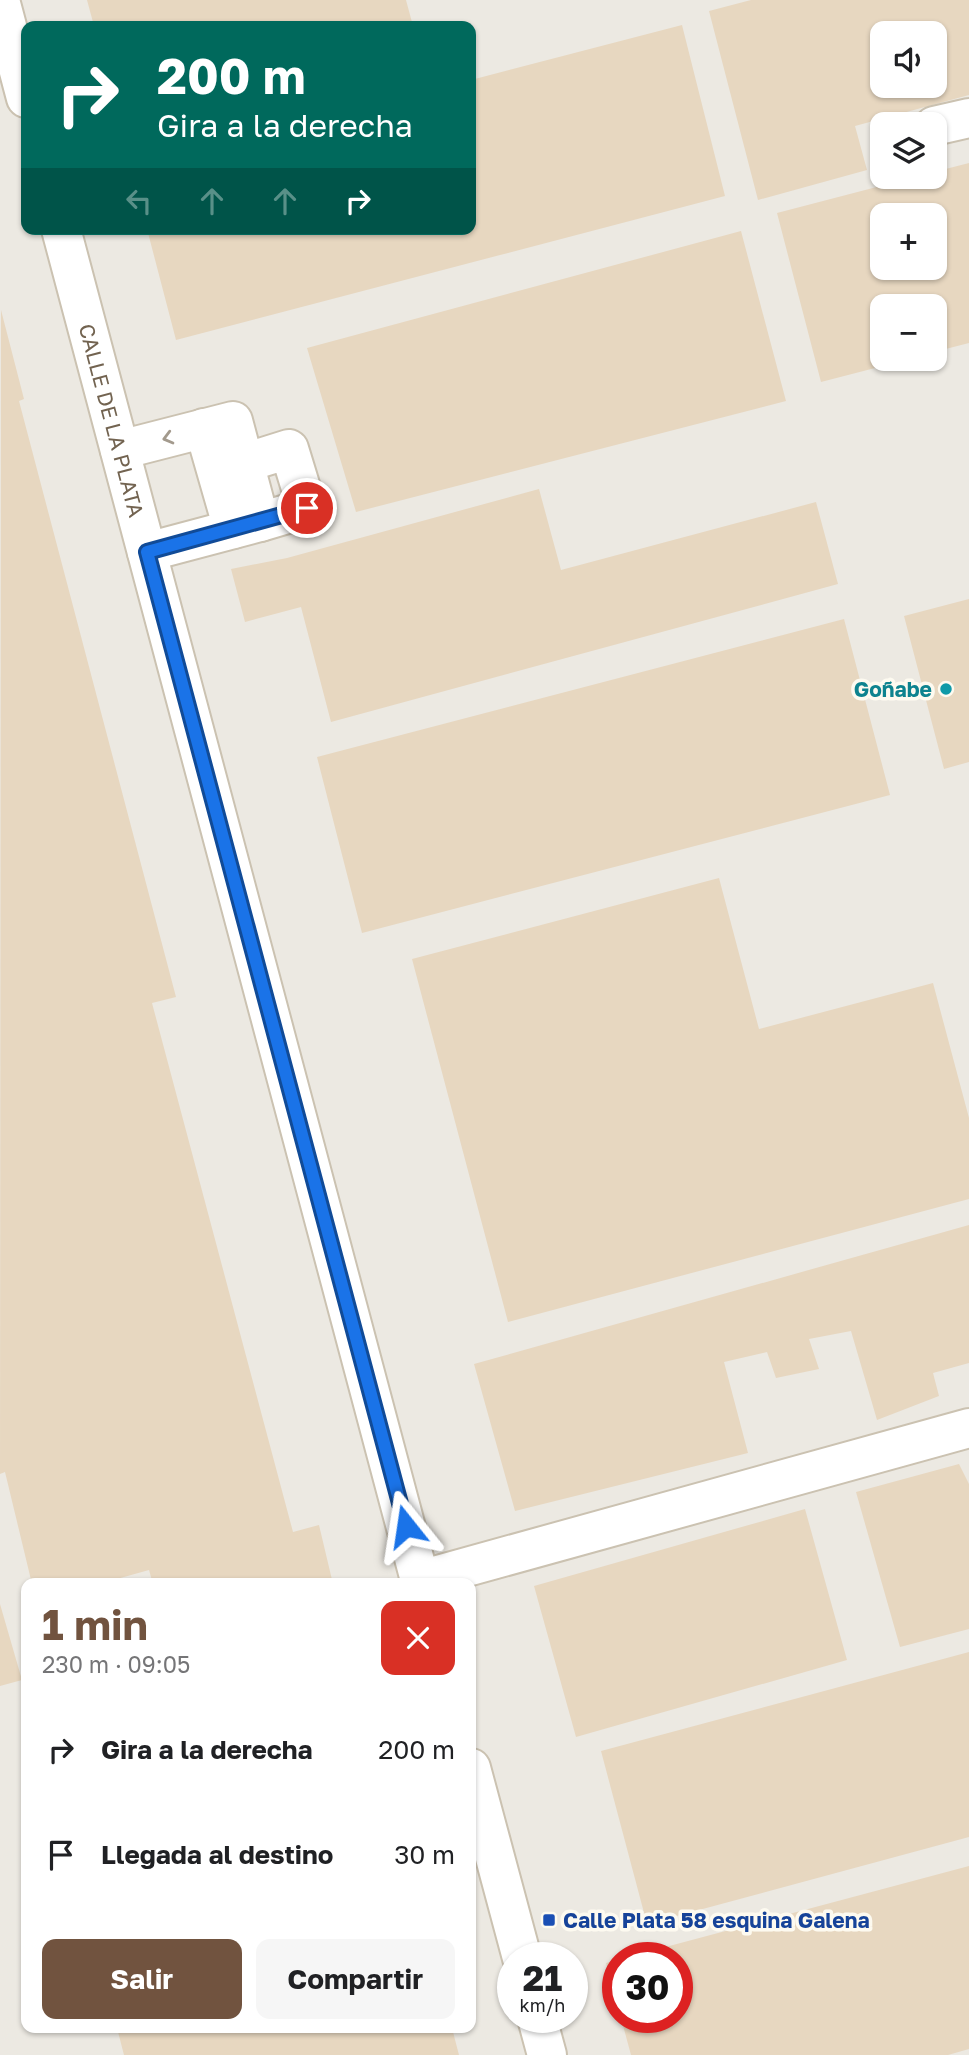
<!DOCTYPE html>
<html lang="es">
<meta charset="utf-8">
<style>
body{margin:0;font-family:"Golos Text",sans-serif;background:#f6f6f6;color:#202124;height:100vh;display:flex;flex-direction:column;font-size:26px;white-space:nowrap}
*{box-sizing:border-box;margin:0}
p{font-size:23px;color:#757577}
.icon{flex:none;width:38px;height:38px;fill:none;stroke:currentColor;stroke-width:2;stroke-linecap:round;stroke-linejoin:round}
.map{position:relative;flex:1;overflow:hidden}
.panel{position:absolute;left:21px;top:1578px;width:455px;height:455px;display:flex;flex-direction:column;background:#fff;border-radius:14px;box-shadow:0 2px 5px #0004}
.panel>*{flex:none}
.top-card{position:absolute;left:21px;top:21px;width:455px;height:214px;border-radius:14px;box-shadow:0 2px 5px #0004;background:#00695c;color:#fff;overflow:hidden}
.controls{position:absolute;left:870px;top:21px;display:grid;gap:14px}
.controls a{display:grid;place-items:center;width:77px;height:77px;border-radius:14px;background:#fff;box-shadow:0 2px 5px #0004;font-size:35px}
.speed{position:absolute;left:497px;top:1942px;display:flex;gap:14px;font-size:35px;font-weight:700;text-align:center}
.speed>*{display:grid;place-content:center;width:91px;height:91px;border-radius:50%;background:#fff;box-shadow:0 2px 5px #0004;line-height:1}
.speed small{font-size:18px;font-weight:400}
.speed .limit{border:10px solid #d22;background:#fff;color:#111}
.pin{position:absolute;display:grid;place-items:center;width:60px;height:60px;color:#fff;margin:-30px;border:4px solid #fff;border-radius:50%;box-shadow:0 2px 7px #0007}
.me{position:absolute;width:77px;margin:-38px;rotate:345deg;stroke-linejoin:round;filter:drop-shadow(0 0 5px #0008)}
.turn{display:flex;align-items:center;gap:24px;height:147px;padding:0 21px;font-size:32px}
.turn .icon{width:91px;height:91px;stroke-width:2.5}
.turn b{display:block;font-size:49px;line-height:60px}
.lanes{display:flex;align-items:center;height:66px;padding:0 21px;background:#0003;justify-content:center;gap:35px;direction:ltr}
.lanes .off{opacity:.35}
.round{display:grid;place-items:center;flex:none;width:74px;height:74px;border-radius:14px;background:#f6f6f6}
.headline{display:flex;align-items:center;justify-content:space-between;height:119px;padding:0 21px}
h1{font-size:42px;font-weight:700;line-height:52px;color:#71533f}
.primary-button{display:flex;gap:14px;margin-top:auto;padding:14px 21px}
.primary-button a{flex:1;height:80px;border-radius:14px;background:#71533f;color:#fff;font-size:28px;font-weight:700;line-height:80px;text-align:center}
.primary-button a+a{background:#f6f6f6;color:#202124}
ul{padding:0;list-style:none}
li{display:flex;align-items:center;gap:21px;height:105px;padding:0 21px}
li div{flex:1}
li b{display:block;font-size:26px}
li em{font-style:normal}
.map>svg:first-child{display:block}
.industrial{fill:#ece9e2;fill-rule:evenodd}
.building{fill:#e7d7c0;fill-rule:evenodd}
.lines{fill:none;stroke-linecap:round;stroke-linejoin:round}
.minor-casing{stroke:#cbc2b1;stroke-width:42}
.minor{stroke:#fff;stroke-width:38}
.oneway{stroke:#a39a8d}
.route-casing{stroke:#114b97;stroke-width:18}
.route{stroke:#1a73e8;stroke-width:12}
.culture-dot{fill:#0f9aa8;stroke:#fdfaf0;stroke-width:2.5}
.transit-dot{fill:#1a4fb4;stroke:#fdfaf0;stroke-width:2.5}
.labels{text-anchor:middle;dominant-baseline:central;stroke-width:7;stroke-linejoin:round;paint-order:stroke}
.street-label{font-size:21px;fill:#726350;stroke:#fdfaf0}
.culture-label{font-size:21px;font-weight:bold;fill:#0d838f;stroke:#fdfaf0;text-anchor:end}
.transit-label{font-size:21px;font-weight:bold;fill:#164399;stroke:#fdfaf0;text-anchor:start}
</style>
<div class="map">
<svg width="969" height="2055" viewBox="0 0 969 2055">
<rect width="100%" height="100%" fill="#faf7ea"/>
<path class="industrial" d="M0 0H969V2055H0ZM26 26H471V229H26ZM882 33H934V86H882ZM882 124H934V177H882ZM882 215H934V268H882ZM882 306H934V359H882ZM26 1584H471V2028H26ZM513 1958H572V2018H513ZM618 1958H677V2018H618Z"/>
<path class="building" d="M87 0H406L413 26H94Z
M751 0H969V95L855 126 867 170 758 200 709 11ZM882 33H934V86H882Z
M682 25 725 196 176 340 147 229H471V80Z
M969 163V343L934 352V306H882V359L906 360 821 382 777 213 915 177H934V172ZM882 215H934V268H882Z
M741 231 786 401 356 512 307 348Z
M1 310 24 399 19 401 176 997 152 1003 293 1532 319 1525 333 1584H153L149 1570 99 1584H32L5 1472 0 1474Z
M539 489 561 570 816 502 838 584 331 722 301 607 245 622 231 569 287 558Z
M969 599V762L944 769 904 616Z
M844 619 890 795 362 933 317 757Z
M719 878 759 1029 933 983 969 1118V1199L508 1322 412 959Z
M969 1225V1363L933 1373 939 1396 877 1420 851 1331 809 1339 819 1369 776 1378 767 1352 724 1362 748 1453 515 1511 474 1364Z
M959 1464 969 1484V1629L900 1647 856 1492Z
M805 1509 847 1660 576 1737 534 1586Z
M0 1604 22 1680 0 1686Z
M969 1652V1837L647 1924 601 1751Z
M969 1866V2049L948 2055H631L621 2018H677V1958L628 1957Z
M618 1960V2002H617L606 1963Z
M117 2028H452L459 2055H124Z"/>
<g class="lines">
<g class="minor-casing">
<g id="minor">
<path d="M0 0 26 98"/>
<path d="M934 126 969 118"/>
<path id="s1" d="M61 229 421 1584"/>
<path d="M204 428 233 529"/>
<path d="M120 450 233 421 260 522 147 552"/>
<path d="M244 463 289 449 307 508 260 522"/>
<path d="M420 1580 969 1428"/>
<path d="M471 1768 522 1958"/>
<path d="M537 2018 547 2055"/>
</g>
</g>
<use href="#minor" class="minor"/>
</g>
<defs><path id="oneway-chevron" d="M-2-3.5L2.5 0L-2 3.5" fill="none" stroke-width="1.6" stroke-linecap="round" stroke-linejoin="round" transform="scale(1.75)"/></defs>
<use class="oneway" href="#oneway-chevron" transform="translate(168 438) rotate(165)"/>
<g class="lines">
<g class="route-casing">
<path id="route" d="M307 508 147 552 406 1526"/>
</g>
<use href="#route" class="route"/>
</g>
<circle class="culture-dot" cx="946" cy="689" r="7"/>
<rect class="transit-dot" x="542" y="1913" width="14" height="14" rx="3.5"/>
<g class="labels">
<g class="street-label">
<text stroke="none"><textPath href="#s1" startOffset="198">CALLE DE LA PLATA</textPath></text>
</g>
<g class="culture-label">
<text x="932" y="689">Goñabe</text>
</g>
<g class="transit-label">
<text x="563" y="1920">Calle Plata 58 esquina Galena</text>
</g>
</g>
</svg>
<div class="controls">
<a><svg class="icon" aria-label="sound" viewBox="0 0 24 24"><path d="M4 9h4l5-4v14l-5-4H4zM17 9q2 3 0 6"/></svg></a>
<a><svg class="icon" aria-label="layers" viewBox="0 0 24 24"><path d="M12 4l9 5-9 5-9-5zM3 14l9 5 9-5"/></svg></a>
<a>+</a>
<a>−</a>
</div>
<div class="speed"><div>21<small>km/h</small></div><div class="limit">30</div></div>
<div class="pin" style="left:307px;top:508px;background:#d93025"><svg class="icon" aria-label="arrive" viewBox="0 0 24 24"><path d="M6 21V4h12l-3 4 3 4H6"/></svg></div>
<svg class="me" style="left:406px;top:1526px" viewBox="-20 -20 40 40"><path d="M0-17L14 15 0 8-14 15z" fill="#1a73e8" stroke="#fff" stroke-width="4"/></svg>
<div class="top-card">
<div class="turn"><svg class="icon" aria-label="right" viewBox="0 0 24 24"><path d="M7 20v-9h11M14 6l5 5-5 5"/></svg><div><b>200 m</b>Gira a la derecha</div></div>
<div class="lanes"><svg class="icon off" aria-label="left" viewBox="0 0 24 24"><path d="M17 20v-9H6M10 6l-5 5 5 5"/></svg><svg class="icon off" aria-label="ahead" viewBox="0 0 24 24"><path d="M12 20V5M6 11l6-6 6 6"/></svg><svg class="icon off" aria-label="ahead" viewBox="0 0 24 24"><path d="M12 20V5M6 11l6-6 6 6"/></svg><svg class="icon" aria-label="right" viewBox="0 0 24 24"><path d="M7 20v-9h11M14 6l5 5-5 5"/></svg></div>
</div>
<section class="panel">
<div class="headline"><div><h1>1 min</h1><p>230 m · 09:05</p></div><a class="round" style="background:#d93025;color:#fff"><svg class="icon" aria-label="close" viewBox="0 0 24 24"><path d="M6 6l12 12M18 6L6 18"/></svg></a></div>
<ul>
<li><svg class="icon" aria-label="right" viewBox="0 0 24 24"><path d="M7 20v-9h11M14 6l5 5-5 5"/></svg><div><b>Gira a la derecha</b></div><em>200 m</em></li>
<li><svg class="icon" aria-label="arrive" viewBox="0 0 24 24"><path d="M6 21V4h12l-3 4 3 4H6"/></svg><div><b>Llegada al destino</b></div><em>30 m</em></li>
</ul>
<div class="primary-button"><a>Salir</a><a>Compartir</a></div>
</section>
</div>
